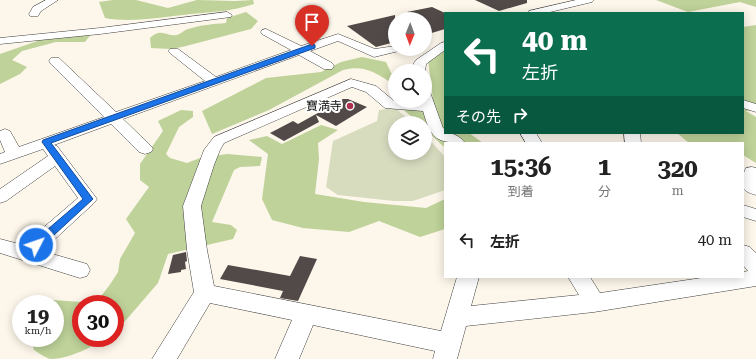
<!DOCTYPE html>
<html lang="ja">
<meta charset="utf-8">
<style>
body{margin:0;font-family:"Roboto Serif","Noto Sans JP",serif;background:#f2f2f2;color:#222;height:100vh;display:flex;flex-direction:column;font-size:15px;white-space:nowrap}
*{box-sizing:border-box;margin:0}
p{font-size:13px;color:#767676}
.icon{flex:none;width:22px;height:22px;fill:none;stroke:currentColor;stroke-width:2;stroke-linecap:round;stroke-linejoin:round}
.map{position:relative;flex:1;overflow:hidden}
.drawer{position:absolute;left:444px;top:142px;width:300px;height:136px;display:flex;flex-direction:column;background:#fff;border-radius:0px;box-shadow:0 2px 10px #0003}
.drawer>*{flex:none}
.top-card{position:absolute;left:444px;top:12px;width:300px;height:122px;border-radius:0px;box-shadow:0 2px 10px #0003;background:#0b6e4f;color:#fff;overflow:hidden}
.needle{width:26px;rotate:181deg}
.controls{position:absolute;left:388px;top:12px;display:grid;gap:8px}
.controls a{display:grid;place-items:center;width:44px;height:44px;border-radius:50%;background:#fff;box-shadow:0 2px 10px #0003;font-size:20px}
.speed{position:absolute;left:12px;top:295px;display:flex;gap:8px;font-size:20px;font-weight:700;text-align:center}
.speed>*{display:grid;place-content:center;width:52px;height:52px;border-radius:50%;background:#fff;box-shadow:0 2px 10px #0003;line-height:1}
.speed small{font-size:10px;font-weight:400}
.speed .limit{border:6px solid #d22;background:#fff;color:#111}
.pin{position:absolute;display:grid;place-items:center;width:34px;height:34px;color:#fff;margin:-41px -17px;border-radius:50% 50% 50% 0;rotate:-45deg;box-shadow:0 0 4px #0007}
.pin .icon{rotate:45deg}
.me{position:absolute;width:44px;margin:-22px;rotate:49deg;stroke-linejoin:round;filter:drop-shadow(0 0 3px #0008)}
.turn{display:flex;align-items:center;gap:14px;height:84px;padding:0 12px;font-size:18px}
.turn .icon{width:52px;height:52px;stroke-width:2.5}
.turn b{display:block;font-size:28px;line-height:34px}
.then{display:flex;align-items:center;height:38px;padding:0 12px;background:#0003;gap:8px;font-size:15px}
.eta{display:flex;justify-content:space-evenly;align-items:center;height:68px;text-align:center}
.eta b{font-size:24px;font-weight:700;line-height:28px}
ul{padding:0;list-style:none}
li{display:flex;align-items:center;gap:12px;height:60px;padding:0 12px}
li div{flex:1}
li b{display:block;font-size:15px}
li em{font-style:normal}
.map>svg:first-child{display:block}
.forest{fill:#bed299}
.cemetery{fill:#d8dcbf}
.building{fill:#524a48}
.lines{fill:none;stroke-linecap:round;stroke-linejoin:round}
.minor-casing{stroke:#3e3e3e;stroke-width:1}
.minor{fill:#fff;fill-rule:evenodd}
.route{fill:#1a73e8;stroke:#114b97}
.poi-dot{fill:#ac324f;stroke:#fff;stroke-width:1.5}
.labels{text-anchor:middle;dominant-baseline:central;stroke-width:4;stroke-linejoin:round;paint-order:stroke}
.poi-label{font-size:12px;fill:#0b0b0b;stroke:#fff;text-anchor:end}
</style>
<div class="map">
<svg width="756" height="359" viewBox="0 0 756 359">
<rect width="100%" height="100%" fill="#fdf6ea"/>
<path class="forest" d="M113 0H136L168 8 197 0 235 1 253 0 254 4C233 11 213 12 191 14 163 17 132 23 105 18L99 2Z
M656 0H756V7L740 2 688 12Z
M246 12 258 21 251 29 182 47 170 49 151 48 150 38C162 27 166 37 177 35 181 34 184 30 188 29 201 25 213 24 226 23L227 18Z
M756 25V110L746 111 756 117V163L743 155V143H689L677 133H743V27Z
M91 34 85 42H56L22 51 12 60 27 67 20 74 0 84V54L49 37Z
M445 49V133H469L483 143H445V148L425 129V123H419L392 100 390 82C373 71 363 65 343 70L269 110 212 134 202 111 266 78 321 72 341 62 362 57 386 62 395 81V101C410 101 418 103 433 99L428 60Z
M181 110 193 111V117L179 127 166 154 170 158 187 163 200 158 227 154 262 157 260 166 240 167 234 170 212 222 231 225 237 230 233 239 168 254 158 283 120 327 115 331V304H81V338H106C93 347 68 359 51 359 45 358 39 353 34 350L30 338H55V304H29L53 300 96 303 111 283 118 272 120 259 135 233 126 219 149 187 140 180V164L163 131 158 121Z
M321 125 338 130 318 143 319 159 315 194 364 202 426 208 445 199V229L420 237 379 221 349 232 303 228 272 220 262 199 268 154 249 140 267 136 282 144Z"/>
<path class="cemetery" d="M395 108 413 123H395V153H425V135L445 157V190L413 201H394L338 195 326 187 333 141 377 121 379 110Z"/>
<path class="building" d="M475 0H527V3L499 11Z
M432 7 445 13V29L425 35V19H419L407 12Z
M395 15V42L376 47 347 26Z
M343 99H348L367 107 336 126 316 115 319 122 284 141 270 133 293 121 298 124Z
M186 252 187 261 185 262 186 269 181 270V272L168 274 173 255Z
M300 256 317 259 298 301 280 298 283 291 220 279 228 265 290 276Z"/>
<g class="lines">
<g class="minor-casing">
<path id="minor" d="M46 0H58L41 11 38 16H30L29 14 33 7Z
M576 0H594L592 2 546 13H528L529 11Z
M227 12 232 15 231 17 100 34 0 44V38L100 28Z
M266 29 301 46 338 34 375 49 395 46V49H401L399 51 374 57 338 41 310 51 332 63 334 66 332 69H324L299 55 123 119 151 146 153 149 151 152 145 154 139 152 111 124 54 145 57 146 97 199 94 203 42 251 87 264 90 270 87 276 80 278 0 253V239L23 245 78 198 55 166 6 201 0 203V189L48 156 43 149 0 164V154L5 152 0 140V131L5 129 10 131 19 147 104 117 51 64 49 61 51 58H59L116 112 205 81 170 53 168 51 170 49H178L216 77 291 50 262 34 261 32 262 30Z
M445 42V50L426 64 425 73V71H414V63L416 60 441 43Z
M351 79 376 86 394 101 420 102V101H425V91L430 92 443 128 445 129V133C453 133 460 136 465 143 435 143 431 138 423 111L385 108 366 92 352 87 224 143 220 150 214 165 201 206 207 250 214 286 441 331 457 277H479L471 306 579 295 568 277H590L600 293 708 277H743V272L748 271 743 265V245L750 247 756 253V286L594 312 466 326 457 359H433L435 351 313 325 299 359H275L292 320 210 303 177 359H152L194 292 187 250 183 206 204 150 214 137Z
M743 100 756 104V112L743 108Z
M520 133H536L542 143H526Z
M624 133H640L641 143H625Z
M752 167 756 168V195C753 194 749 193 746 191 740 187 743 173 746 168Z
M743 205 756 209V221L743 217Z"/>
</g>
<use href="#minor" class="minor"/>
</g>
<path class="route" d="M312 44 315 45V48L51 143 93 199 40 248H33L31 245 33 242 83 199 42 142 43 140Z"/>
<circle class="poi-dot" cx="350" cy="106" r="4"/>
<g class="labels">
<g class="poi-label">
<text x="342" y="106">寶満寺</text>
</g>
</g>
</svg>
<div class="controls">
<a><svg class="needle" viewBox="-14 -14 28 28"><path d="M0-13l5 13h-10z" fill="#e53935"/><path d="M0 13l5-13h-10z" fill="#767676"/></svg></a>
<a><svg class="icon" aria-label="search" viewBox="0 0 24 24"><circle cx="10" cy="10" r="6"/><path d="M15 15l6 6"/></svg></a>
<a><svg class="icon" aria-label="layers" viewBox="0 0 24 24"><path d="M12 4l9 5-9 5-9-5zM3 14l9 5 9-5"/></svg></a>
</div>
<div class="speed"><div>19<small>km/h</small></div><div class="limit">30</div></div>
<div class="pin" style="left:312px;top:46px;background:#d93025"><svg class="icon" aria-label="arrive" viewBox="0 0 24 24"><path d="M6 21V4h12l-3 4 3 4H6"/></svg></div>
<svg class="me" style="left:36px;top:245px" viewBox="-20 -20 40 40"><circle r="17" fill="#1a73e8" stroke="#fff" stroke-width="3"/><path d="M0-11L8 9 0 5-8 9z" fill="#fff"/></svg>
<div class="top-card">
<div class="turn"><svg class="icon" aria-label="left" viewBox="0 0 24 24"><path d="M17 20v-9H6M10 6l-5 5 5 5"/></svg><div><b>40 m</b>左折</div></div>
<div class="then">その先<svg class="icon" aria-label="right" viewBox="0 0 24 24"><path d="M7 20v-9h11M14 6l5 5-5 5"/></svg></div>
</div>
<section class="drawer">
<div class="eta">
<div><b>15:36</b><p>到着</p></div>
<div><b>1</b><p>分</p></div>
<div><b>320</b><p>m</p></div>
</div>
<ul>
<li><svg class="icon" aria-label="left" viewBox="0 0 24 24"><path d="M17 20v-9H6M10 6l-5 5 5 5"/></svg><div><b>左折</b></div><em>40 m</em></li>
</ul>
</section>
</div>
